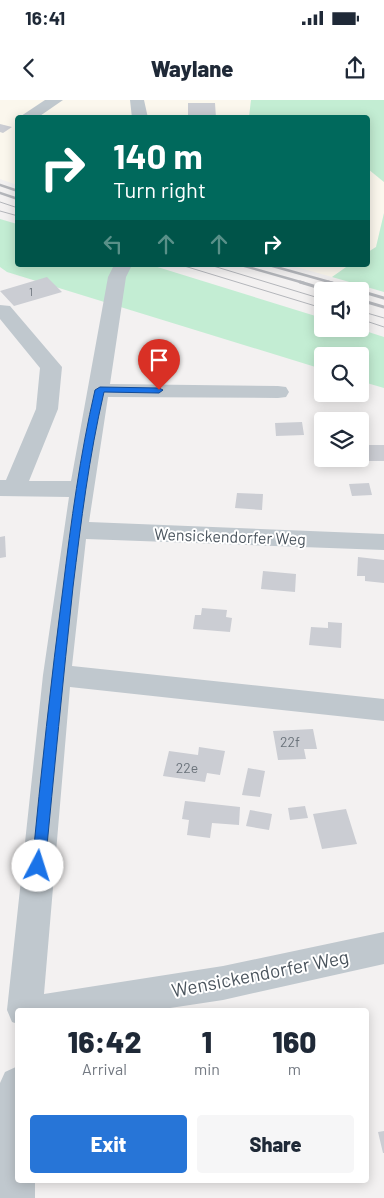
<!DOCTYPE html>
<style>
body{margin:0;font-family:Barlow,sans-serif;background:#f6f6f7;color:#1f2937;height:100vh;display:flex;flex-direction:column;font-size:19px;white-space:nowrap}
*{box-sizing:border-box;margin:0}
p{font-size:16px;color:#747a83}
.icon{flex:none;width:28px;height:28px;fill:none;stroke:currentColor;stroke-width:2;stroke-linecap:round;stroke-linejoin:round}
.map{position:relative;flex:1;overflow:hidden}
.sheet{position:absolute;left:15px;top:908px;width:354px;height:175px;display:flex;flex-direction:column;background:#fff;border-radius:5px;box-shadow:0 2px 12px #0003}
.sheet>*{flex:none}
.hud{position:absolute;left:15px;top:15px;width:355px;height:152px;border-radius:5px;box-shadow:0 2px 12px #0003;background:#00695c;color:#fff;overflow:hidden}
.fabs{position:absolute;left:314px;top:182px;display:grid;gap:10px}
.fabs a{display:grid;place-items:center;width:55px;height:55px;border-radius:5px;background:#fff;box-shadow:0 2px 12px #0003;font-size:25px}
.pin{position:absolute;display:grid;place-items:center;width:42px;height:42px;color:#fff;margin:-51px -21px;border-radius:50% 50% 50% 0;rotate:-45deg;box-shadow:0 0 5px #0007}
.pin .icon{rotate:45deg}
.me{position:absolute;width:55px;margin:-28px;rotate:5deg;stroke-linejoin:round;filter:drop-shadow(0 0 4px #0008)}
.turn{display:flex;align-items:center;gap:18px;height:105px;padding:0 15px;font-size:22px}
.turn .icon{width:65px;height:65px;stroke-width:2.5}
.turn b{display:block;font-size:35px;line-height:42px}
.lanes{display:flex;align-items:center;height:48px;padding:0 15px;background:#0003;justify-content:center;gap:25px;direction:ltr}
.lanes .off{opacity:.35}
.eta{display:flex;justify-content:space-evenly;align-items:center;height:85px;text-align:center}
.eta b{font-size:30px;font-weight:800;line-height:35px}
.cta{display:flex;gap:10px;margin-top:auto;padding:10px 15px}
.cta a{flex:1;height:58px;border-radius:5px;background:#2775d7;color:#fff;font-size:20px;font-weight:800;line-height:58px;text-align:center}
.cta a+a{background:#f6f6f7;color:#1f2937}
.status{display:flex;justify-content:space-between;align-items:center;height:35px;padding:0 25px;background:#fff;direction:ltr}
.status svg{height:14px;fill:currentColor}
header{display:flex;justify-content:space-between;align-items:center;height:65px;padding:0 15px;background:#fff;font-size:22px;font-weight:800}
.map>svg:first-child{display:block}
.commercial{fill:#fbf7ed}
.green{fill:#c3edd3}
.building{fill:#cbcdd3}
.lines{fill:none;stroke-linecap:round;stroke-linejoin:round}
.minor{fill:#c0c8ce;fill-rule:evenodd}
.tram{stroke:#b4b6bb;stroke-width:1}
.rail-far1{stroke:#b4b6bb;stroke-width:2.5}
.rail{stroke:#b4b6bb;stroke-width:3}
.route{fill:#1a73e8;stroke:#114b97}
.labels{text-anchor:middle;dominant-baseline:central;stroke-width:4;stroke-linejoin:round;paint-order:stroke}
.far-number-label{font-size:11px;fill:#6a727a}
.number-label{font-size:14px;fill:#6a727a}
.street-label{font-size:16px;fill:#4a545d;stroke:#fff}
.near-street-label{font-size:19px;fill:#4a545d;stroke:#fff}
</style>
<div class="status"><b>16:41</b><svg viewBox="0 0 49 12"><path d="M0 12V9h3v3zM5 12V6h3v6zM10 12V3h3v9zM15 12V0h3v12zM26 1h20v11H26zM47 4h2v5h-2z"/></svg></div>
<header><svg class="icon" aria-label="back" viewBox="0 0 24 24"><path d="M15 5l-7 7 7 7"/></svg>Waylane<svg class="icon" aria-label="share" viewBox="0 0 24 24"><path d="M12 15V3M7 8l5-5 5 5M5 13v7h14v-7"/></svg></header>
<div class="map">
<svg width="384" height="1098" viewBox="0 0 384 1098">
<rect width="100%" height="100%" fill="#f3f1f1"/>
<path class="commercial" d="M0 0H251L249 17 18 18 17 85 0 79Z
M368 69 384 82V113L376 147 368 152Z
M289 165H349L332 177Z"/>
<path class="green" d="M251 0H384V82L368 69V18L249 17Z
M384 113V192L332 177 349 165H368V152L376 147Z
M0 119 17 124 18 165H151L322 218V229H359L384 237V288L360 281V256H322V269L7 172 0 167Z"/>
<path class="building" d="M188 3H215L216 18H188Z
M0 24 12 27 3 33 0 32Z
M47 177 62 192 14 206 0 191Z
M302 322 304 335 276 336 275 323Z
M361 345H384V361H364Z
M369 383 372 395 352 396 349 384Z
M237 393 263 394 262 410 235 408Z
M5 436 6 457 0 458V437Z
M358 457 384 460V483L365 481V476H357Z
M263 471 296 474 295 492 261 489Z
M202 508 227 510 226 517 232 518 230 532 193 529 195 515H201Z
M328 522 342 523 341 548 309 545 311 527 328 528Z
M313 629 317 649H304L306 659 278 660 273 631Z
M199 647 225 651 220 675 207 673 205 682 163 676 169 651 198 655Z
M248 668 265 671 260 697 242 695Z
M185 701 240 707 239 725 212 723 210 738 187 735 189 720 182 719Z
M305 706 308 718 290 720 288 708Z
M346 709 357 744 322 749 313 714Z
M250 710 272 714 269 730 246 726Z
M384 1031V1053H383L378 1032Z"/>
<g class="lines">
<path class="minor" d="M45 0H63L37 18H18Z
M130 0H144L148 18H132Z
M114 165H132L126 177 110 284 278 286 286 287 289 292 286 297 278 298 108 297 89 422 384 434V450L86 439 72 566 384 599V621L70 587 44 894 223 866 384 832V864L223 900 157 910H18V924L12 922 7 910 43 575 69 397 0 396V380H6L36 309 40 268 0 219V205L10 206 62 267 58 309 29 381H71L108 177Z
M18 966V1080H35V1098H0V983L5 972Z"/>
<path class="tram" d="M0 102 18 108
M0 111 18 116
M181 165 322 208
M210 165 322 199
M360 211 384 218
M360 219 384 227"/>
<path class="rail-far1" d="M0 85 18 91
M0 93 18 99
M241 165 304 183
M269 165 333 183"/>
<path class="rail" d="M300 182 330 191
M328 182 359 191
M360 191 384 198
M360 200 384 207"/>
</g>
<path class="route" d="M100 287 159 288 163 290 159 293 104 292C89 356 81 422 73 487 63 580 54 673 45 766L43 770 38 772 34 770 32 766C41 673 51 580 63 488 71 422 80 355 95 290Z"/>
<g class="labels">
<g class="far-number-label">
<text x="31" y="191">1</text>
</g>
<g class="number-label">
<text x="290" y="641">22f</text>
<text x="187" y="667">22e</text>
</g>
<g class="street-label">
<text transform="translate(230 436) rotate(2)">Wensickendorfer Weg</text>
</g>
<g class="near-street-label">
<text transform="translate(260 873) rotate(-11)">Wensickendorfer Weg</text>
</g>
</g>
</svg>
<div class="fabs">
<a><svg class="icon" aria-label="sound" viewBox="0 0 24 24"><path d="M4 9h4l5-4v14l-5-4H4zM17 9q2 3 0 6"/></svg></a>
<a><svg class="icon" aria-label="search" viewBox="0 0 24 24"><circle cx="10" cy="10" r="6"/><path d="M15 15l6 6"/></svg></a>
<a><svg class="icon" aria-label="layers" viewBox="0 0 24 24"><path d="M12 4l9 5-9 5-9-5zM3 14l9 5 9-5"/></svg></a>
</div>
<div class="pin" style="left:159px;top:290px;background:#d93025"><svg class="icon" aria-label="arrive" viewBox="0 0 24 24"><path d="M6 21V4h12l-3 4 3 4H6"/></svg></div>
<svg class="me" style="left:38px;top:766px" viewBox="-20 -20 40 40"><circle r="19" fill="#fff"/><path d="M0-13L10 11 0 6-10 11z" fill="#1a73e8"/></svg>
<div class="hud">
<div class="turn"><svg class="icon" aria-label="right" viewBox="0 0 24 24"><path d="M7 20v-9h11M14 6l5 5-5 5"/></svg><div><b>140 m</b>Turn right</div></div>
<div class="lanes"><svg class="icon off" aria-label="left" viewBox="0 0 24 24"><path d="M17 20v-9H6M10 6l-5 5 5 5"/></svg><svg class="icon off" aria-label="ahead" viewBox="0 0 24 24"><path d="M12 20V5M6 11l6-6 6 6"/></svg><svg class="icon off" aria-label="ahead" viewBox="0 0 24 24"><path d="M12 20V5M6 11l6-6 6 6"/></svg><svg class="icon" aria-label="right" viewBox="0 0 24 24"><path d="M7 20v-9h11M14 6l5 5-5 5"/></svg></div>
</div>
<section class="sheet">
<div class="eta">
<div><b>16:42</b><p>Arrival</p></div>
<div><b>1</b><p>min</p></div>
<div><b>160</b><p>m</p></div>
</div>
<div class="cta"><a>Exit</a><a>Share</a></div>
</section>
</div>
